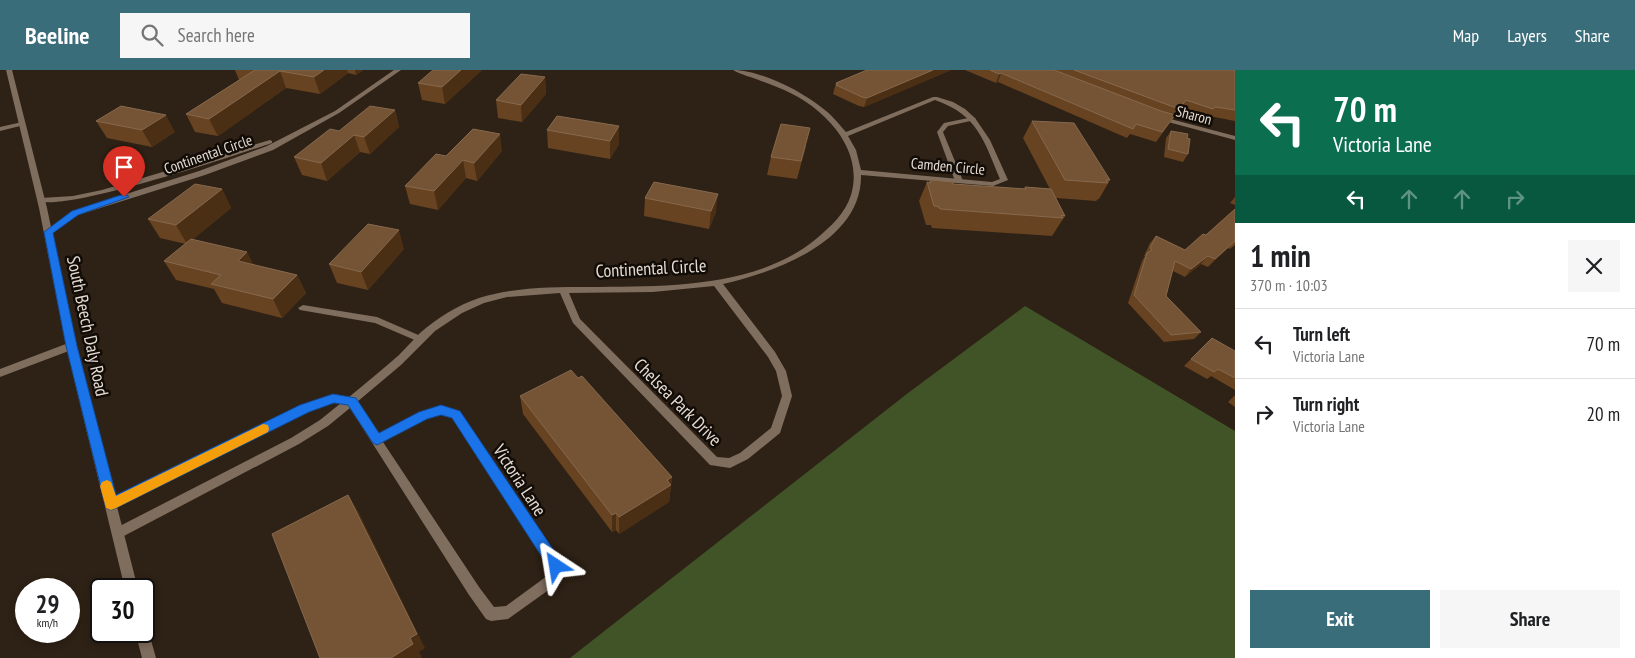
<!DOCTYPE html>
<meta charset="utf-8">
<style>
body{margin:0;font-family:"PT Sans Narrow",sans-serif;background:#f6f6f6;color:#202124;height:100vh;display:flex;flex-direction:column;font-size:19px;white-space:nowrap}
*{box-sizing:border-box;margin:0}
p{font-size:16px;color:#757577}
.icon{flex:none;width:28px;height:28px;fill:none;stroke:currentColor;stroke-width:2;stroke-linecap:round;stroke-linejoin:round}
.map{position:relative;flex:1;overflow:hidden}
.panel{display:flex;flex-direction:column;background:#fff;width:400px}
.panel>*{flex:none}
.top-card{background:#0b6e4f;color:#fff;overflow:hidden}
.speed{position:absolute;left:15px;top:508px;display:flex;gap:10px;font-size:25px;font-weight:700;text-align:center}
.speed>*{display:grid;place-content:center;width:65px;height:65px;border-radius:50%;background:#fff;box-shadow:0 2px 8px #0003;line-height:1}
.speed small{font-size:12px;font-weight:400}
.speed .limit{border:2px solid #111;border-radius:8px;background:#fff;color:#111}
.pin{position:absolute;display:grid;place-items:center;width:42px;height:42px;color:#fff;margin:-51px -21px;border-radius:50% 50% 50% 0;rotate:-45deg;box-shadow:0 0 5px #0007}
.pin .icon{rotate:45deg}
.me{position:absolute;width:55px;margin:-28px;rotate:327deg;stroke-linejoin:round;filter:drop-shadow(0 0 4px #0008)}
.turn{display:flex;align-items:center;gap:18px;height:105px;padding:0 15px;font-size:22px}
.turn .icon{width:65px;height:65px;stroke-width:2.5}
.turn b{display:block;font-size:35px;line-height:42px}
.lanes{display:flex;align-items:center;height:48px;padding:0 15px;background:#0003;justify-content:center;gap:25px;direction:ltr}
.lanes .off{opacity:.35}
.round{display:grid;place-items:center;flex:none;width:52px;height:52px;border-radius:0px;background:#f6f6f6}
.overview{display:flex;align-items:center;justify-content:space-between;height:85px;padding:0 15px}
h1{font-size:30px;font-weight:700;line-height:38px}
.cta{display:flex;gap:10px;margin-top:auto;padding:10px 15px}
.cta a{flex:1;height:58px;border-radius:0px;background:#396d7a;color:#fff;font-size:20px;font-weight:700;line-height:58px;text-align:center}
.cta a+a{background:#f6f6f6;color:#202124}
ul{padding:0;list-style:none}
li{display:flex;align-items:center;gap:15px;height:70px;padding:0 15px;border-top:1px solid #e0e0e0}
li div{flex:1}
li b{display:block;font-size:19px}
li em{font-style:normal}
header{display:flex;align-items:center;gap:30px;box-sizing:border-box;height:70px;padding:0 25px;background:#396d7a;color:#fff}
header strong{font-size:24px}
nav{display:flex;gap:28px;margin-inline-start:auto;font-size:18px}
.search{width:350px;height:45px;background:#f6f6f6;display:flex;align-items:center;gap:12px;box-sizing:border-box;padding:0 18px;border-radius:0px;color:#757577;font-size:19px}
main{display:flex;flex:1;min-height:0}
.map>svg:first-child{display:block}
.forest{fill:#415428}
.lines{fill:none;stroke-linecap:round;stroke-linejoin:round}
.service{fill:#7f6d5e;fill-rule:evenodd}
.minor{fill:#7f6d5e;fill-rule:evenodd}
.tertiary{fill:#7f6d5e;fill-rule:evenodd}
.wall{fill:#674321}
.shaded-wall{fill:#4a2f14}
.building{fill:#745435;stroke:#86694e}
.route{fill:#1a73e8;stroke:#114b97}
.slow{fill:#f59e0b}
.labels{text-anchor:middle;dominant-baseline:central;stroke-width:5;stroke-linejoin:round;paint-order:stroke}
.far-street-label{font-size:15px;fill:#e5dcd4;stroke:#120c07}
.street-label{font-size:18px;fill:#e5dcd4;stroke:#120c07}
</style>
<header>
<strong>Beeline</strong>
<div class="search"><svg class="icon" aria-label="search" viewBox="0 0 24 24"><circle cx="10" cy="10" r="6"/><path d="M15 15l6 6"/></svg>Search here</div>
<nav><a>Map</a><a>Layers</a><a>Share</a></nav>
</header>
<main>
<div class="map">
<svg width="1235" height="588" viewBox="0 0 1235 588">
<rect width="100%" height="100%" fill="#2e2115"/>
<path class="forest" d="M1025 236 1235 361V588H570L908 323Z"/>
<g class="lines">
<path class="service" d="M973 47 976 49 975 50 948 56 943 62 963 111 959 113 955 111 937 62 944 53Z
M303 235 377 247 423 267 425 269 420 272 417 271 375 253 300 240 298 238Z"/>
<path class="minor" d="M394 0H401L339 43 273 80 205 105 78 145 51 164H45L44 162 72 141 199 101 267 76 335 41Z
M733 0C760 0 801 21 821 37 831 44 838 53 846 62L933 27H937L953 32 965 39 975 48 990 70 1008 110 993 116 861 105C862 171 776 202 723 214L775 282 786 301 792 326 780 363 748 389 730 398 710 395 573 253 560 223 507 227 484 233 462 243 435 261 401 295 357 332 378 364 419 343 441 336 460 342 562 496 557 514 508 549 491 551 486 549 469 525 350 338 328 356 299 374 122 467 118 469 114 467 112 463 114 459 291 368 320 350 341 333 333 332 308 342 115 438 111 439 107 438 105 434 107 430 300 336 333 324 349 327C366 313 383 299 399 285 406 278 413 270 420 263 437 248 458 235 479 228 515 217 552 217 589 217 664 216 755 219 816 169 831 156 845 144 851 125 861 92 842 61 818 41 802 27 781 18 761 11 752 7 741 5 733 0ZM935 30C978 45 984 71 1000 109L992 112 861 100 856 80 848 66ZM714 216 768 287 776 301 782 326 771 358 740 383 729 388 717 387 580 249 569 223 653 222ZM441 344 452 348 549 497 547 506 506 536 494 537 479 517 383 372 427 349Z
M1159 46 1235 66V70L1157 49 1156 48Z
M22 52 24 53V55L0 61V57Z
M270 70 272 71V73C239 84 58 145 37 130L41 128 73 126 102 120Z
M71 272 74 273 76 276 74 279 0 307V299Z"/>
<path class="tertiary" d="M6 0H12L47 138 76 276 138 519H125L66 276 39 138Z
M144 555 147 556 156 588H142L135 561H144Z"/>
</g>
<path class="wall" d="M235 0H363L356 5 348 3 320 24 286 18 218 66 195 62 186 44 239 10Z
M482 0 445 34 422 30 418 13Z
M867 0H951L864 37 859 36 833 24 836 13Z
M965 0H1235V51L1209 46 1207 48 1180 39 1156 72 1130 64 1127 68 998 12 996 13Z
M545 7 546 24 522 52 498 48 496 30Z
M395 40 399 57 370 84 360 82 327 111 302 105 294 87 339 61Z
M557 46 619 74 610 89 548 78 547 60Z
M96 51 175 62 152 77 107 68Z
M1032 51 1110 110 1099 129H1098L1096 131 1056 128 1065 146 1052 166 932 158 931 155H926L919 131 927 112 929 113 930 110 953 114 1024 119 1025 117 1050 119 1023 68Z
M1171 61 1187 68 1188 84 1183 92 1164 87 1166 68Z
M806 76 797 109 767 105 771 87Z
M502 81 477 111 466 108 438 140 410 134 405 116 446 86Z
M654 112 716 142 709 159 644 146 645 128Z
M222 119 231 138 192 170 254 195 297 205 306 223 282 248 222 233 214 219 176 210 164 191 186 174 160 168 148 149Z
M1235 127V135L1230 133Z
M1235 139V175L1230 179 1228 178 1208 197 1201 194 1185 207 1173 201 1166 226 1201 262 1194 269 1164 272 1128 233 1142 191 1145 186H1144L1150 173 1156 166 1185 180 1206 165Z
M404 179 368 220 337 213 329 194Z
M1235 281V320L1211 306 1207 309 1184 296 1191 289Z
M578 308 672 407 669 432 619 464 616 460 612 462 523 344 520 326Z
M1235 325V337L1228 332Z"/>
<path class="shaded-wall" d="M324 0H347L348 3 320 24 314 7Z
M355 0H363L356 5Z
M461 0H482L445 34 442 17Z
M933 0H951L864 37 867 28Z
M280 1 286 18 218 66 209 49Z
M1001 3 998 12 996 13 999 4Z
M545 7 546 24 522 52 521 35Z
M395 40 399 57 370 84 364 67Z
M166 45 175 62 152 77 142 60Z
M619 56V74L610 89V71Z
M500 64 502 81 477 111 474 93Z
M354 65 360 82 327 111 321 93Z
M463 90 466 108 438 140 434 121Z
M222 119 231 138 187 174 176 155Z
M718 124 716 142 709 159 711 141Z
M399 160 404 179 368 220 361 202Z
M1235 171 1228 178 1208 197 1215 189Z
M247 182 257 201 238 191Z
M1208 186 1201 194 1185 207 1191 199Z
M297 205 306 223 282 248 273 229Z
M672 407 669 432 619 464V447Z
M348 425 358 441 425 578 419 582 422 587 421 588H391Z
M616 443V460L612 462V445Z"/>
<path class="building" d="M255 0H324L314 7 280 1 209 49 186 44Z
M433 0H461L442 17 418 13Z
M867 0H933L867 28 862 27 836 15 838 14 836 13Z
M990 0H1054L1161 41 1175 45 1162 62 1136 54 1133 59 1001 3 999 4Z
M1074 0H1235V40L1215 37 1213 39 1186 30 1179 39Z
M521 4 545 7 521 35 496 30Z
M121 36 166 45 142 60 96 51Z
M370 36 395 40 364 67 354 65 321 93 294 87 330 59 339 61Z
M557 46 619 56 610 71 547 60Z
M1032 51 1074 53 1110 110H1106L1108 113 1065 110Z
M781 54 810 58 801 91 771 87Z
M473 59 500 64 474 93 463 90 434 121 405 116 436 84 446 86Z
M1171 61 1188 64 1187 68 1190 69 1188 84 1168 79Z
M930 110 953 112V114L1026 119 1025 117 1051 119 1065 146 1061 145 1063 148 940 139 939 137 934 136 927 112 931 113Z
M654 112 718 124 711 141 645 128Z
M195 114 222 119 176 155 148 149Z
M1235 139V171L1215 189 1208 186 1191 199 1175 191 1166 226 1201 262 1171 265 1134 225 1147 183 1152 180 1150 178 1156 166 1185 180 1203 164 1206 165Z
M368 154 399 160 361 202 329 194Z
M191 169 247 182 238 191 297 205 273 229 211 214 221 205 164 191Z
M1212 268 1235 281V308L1218 299 1214 302 1191 289Z
M571 300 578 308 582 306 672 407 667 410 671 415 619 447 616 443 612 445 520 326Z
M348 425 417 564 410 568 413 574 391 588H320L272 464Z"/>
<path class="route" d="M121 125H127L129 127 78 145 53 163 77 276 116 425 300 335 333 324 356 328 379 363 419 342 441 335 460 341 561 491 563 496 561 501 556 503 551 501 452 348 441 345 427 349 377 375 373 373 348 335 334 333 309 342 116 438 111 440 106 438 66 276 44 162 72 141Z"/>
<path class="slow" d="M263 354 268 355 269 359 268 362 116 438 111 440 106 438 100 416 102 412 107 410 111 412 116 426Z"/>
<g class="labels">
<g class="far-street-label">
<text transform="translate(1194 45) rotate(15)">Sharon</text>
<text transform="translate(208 84) rotate(-19)">Continental Circle</text>
<text transform="translate(948 96) rotate(5)">Camden Circle</text>
</g>
<g class="street-label">
<text transform="translate(651 198) rotate(-3)">Continental Circle</text>
<text transform="translate(88 256) rotate(78)">South Beech Daly Road</text>
<text transform="translate(678 332) rotate(45)">Chelsea Park Drive</text>
<text transform="translate(520 410) rotate(57)">Victoria Lane</text>
</g>
</g>
</svg>
<div class="speed"><div>29<small>km/h</small></div><div class="limit">30</div></div>
<div class="pin" style="left:124px;top:127px;background:#d93025"><svg class="icon" aria-label="arrive" viewBox="0 0 24 24"><path d="M6 21V4h12l-3 4 3 4H6"/></svg></div>
<svg class="me" style="left:556px;top:496px" viewBox="-20 -20 40 40"><path d="M0-17L14 15 0 8-14 15z" fill="#1a73e8" stroke="#fff" stroke-width="4"/></svg>
</div>
<section class="panel">
<div class="top-card">
<div class="turn"><svg class="icon" aria-label="left" viewBox="0 0 24 24"><path d="M17 20v-9H6M10 6l-5 5 5 5"/></svg><div><b>70 m</b>Victoria Lane</div></div>
<div class="lanes"><svg class="icon" aria-label="left" viewBox="0 0 24 24"><path d="M17 20v-9H6M10 6l-5 5 5 5"/></svg><svg class="icon off" aria-label="ahead" viewBox="0 0 24 24"><path d="M12 20V5M6 11l6-6 6 6"/></svg><svg class="icon off" aria-label="ahead" viewBox="0 0 24 24"><path d="M12 20V5M6 11l6-6 6 6"/></svg><svg class="icon off" aria-label="right" viewBox="0 0 24 24"><path d="M7 20v-9h11M14 6l5 5-5 5"/></svg></div>
</div>
<div class="overview"><div><h1>1 min</h1><p>370 m · 10:03</p></div><a class="round"><svg class="icon" aria-label="close" viewBox="0 0 24 24"><path d="M6 6l12 12M18 6L6 18"/></svg></a></div>
<ul>
<li><svg class="icon" aria-label="left" viewBox="0 0 24 24"><path d="M17 20v-9H6M10 6l-5 5 5 5"/></svg><div><b>Turn left</b><p>Victoria Lane</p></div><em>70 m</em></li>
<li><svg class="icon" aria-label="right" viewBox="0 0 24 24"><path d="M7 20v-9h11M14 6l5 5-5 5"/></svg><div><b>Turn right</b><p>Victoria Lane</p></div><em>20 m</em></li>
</ul>
<div class="cta"><a>Exit</a><a>Share</a></div>
</section>
</main>
